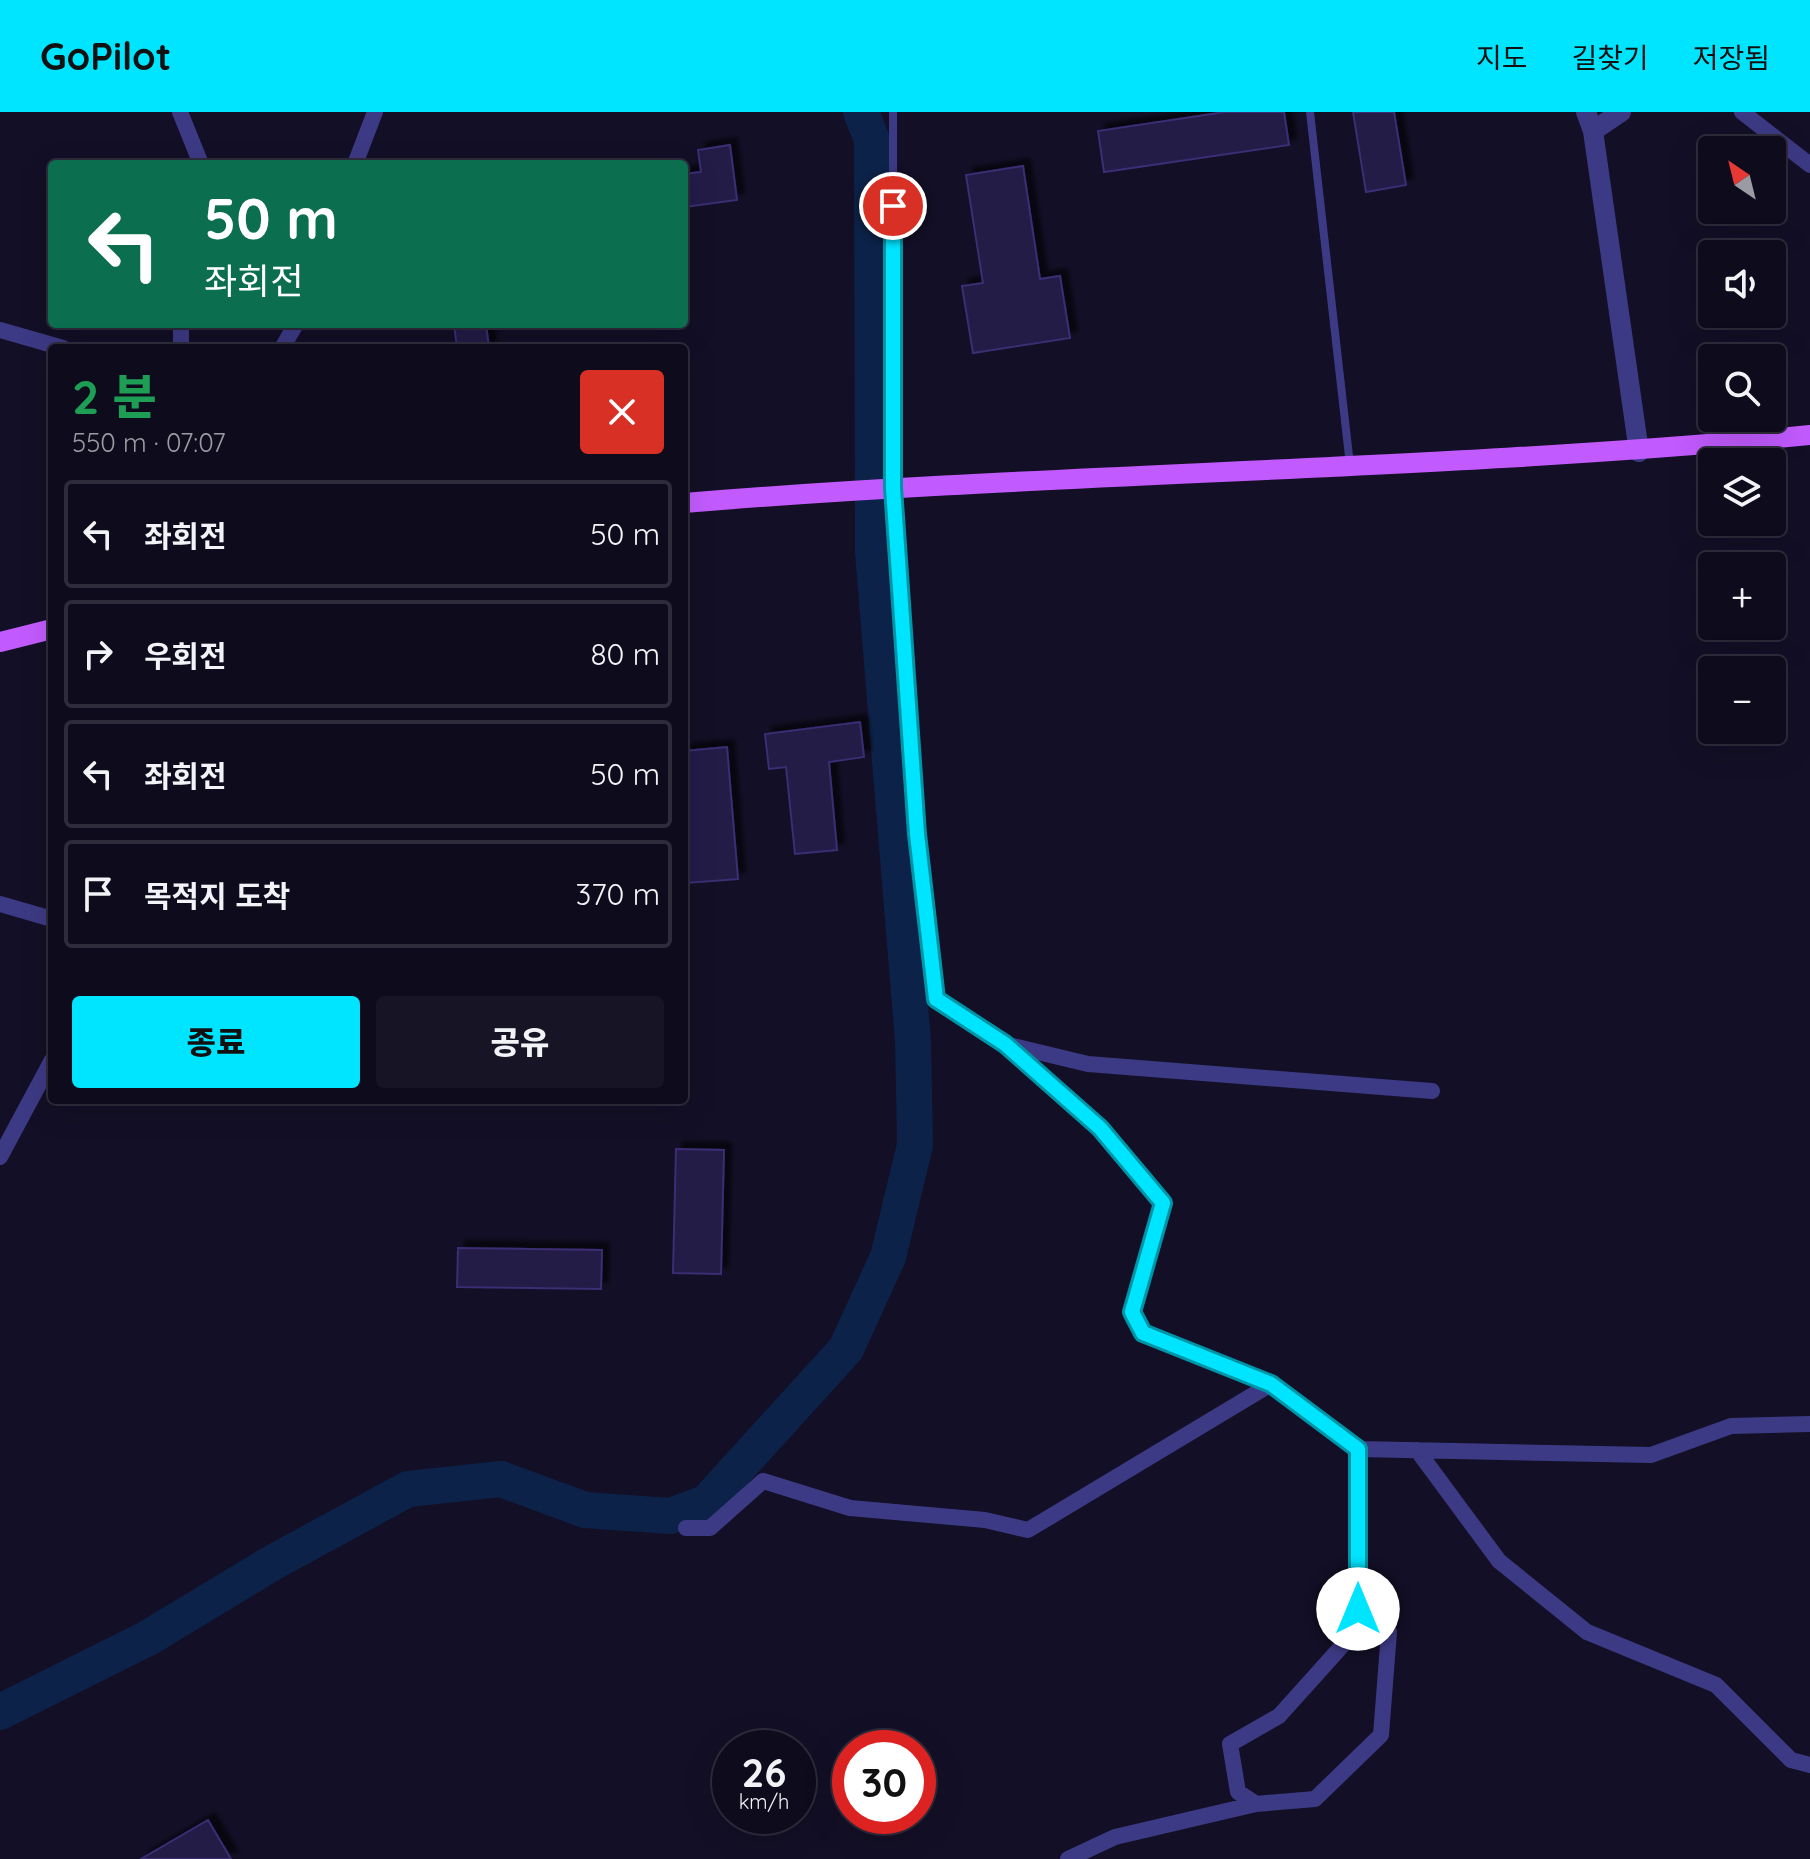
<!DOCTYPE html>
<html lang="ko">
<meta charset="utf-8">
<style>
body{margin:0;font-family:Quicksand,"Noto Sans KR",sans-serif;background:#171425;color:#f1f3f6;height:100vh;display:flex;flex-direction:column;font-size:30px;white-space:nowrap}
*{box-sizing:border-box;margin:0}
p{font-size:26px;color:#9b9ba3}
.icon{flex:none;width:44px;height:44px;fill:none;stroke:currentColor;stroke-width:2;stroke-linecap:round;stroke-linejoin:round}
.map{position:relative;flex:1;overflow:hidden}
.sheet{position:absolute;left:48px;top:232px;width:640px;height:760px;display:flex;flex-direction:column;background:#0e0b1c;border-radius:8px;box-shadow:0 8px 32px #0002,0 0 0 2px #2e2b3b}
.sheet>*{flex:none}
.guide{position:absolute;left:48px;top:48px;width:640px;height:168px;border-radius:8px;box-shadow:0 8px 32px #0002,0 0 0 2px #2e2b3b;background:#0b6e4f;color:#fff;overflow:hidden}
.needle{width:52px;rotate:325deg}
.tools{position:absolute;left:1698px;top:24px;display:grid;gap:16px}
.tools a{display:grid;place-items:center;width:88px;height:88px;border-radius:8px;background:#0e0b1c;box-shadow:0 8px 32px #0002,0 0 0 2px #2e2b3b;font-size:40px}
.speed{position:absolute;left:712px;top:1618px;display:flex;gap:16px;font-size:40px;font-weight:700;text-align:center}
.speed>*{display:grid;place-content:center;width:104px;height:104px;border-radius:50%;background:#0e0b1c;box-shadow:0 8px 32px #0002,0 0 0 2px #2e2b3b;line-height:1}
.speed small{font-size:20px;font-weight:400}
.speed .limit{border:12px solid #d22;background:#fff;color:#111}
.pin{position:absolute;display:grid;place-items:center;width:68px;height:68px;color:#fff;margin:-34px;border:4px solid #fff;border-radius:50%;box-shadow:0 2px 8px #0007}
.me{position:absolute;width:88px;margin:-44px;rotate:0deg;stroke-linejoin:round;filter:drop-shadow(0 0 6px #0008)}
.turn{display:flex;align-items:center;gap:28px;height:168px;padding:0 24px;font-size:36px}
.turn .icon{width:104px;height:104px;stroke-width:2.5}
.turn b{display:block;font-size:56px;line-height:68px}
.round{display:grid;place-items:center;flex:none;width:84px;height:84px;border-radius:8px;background:#171425}
.head{display:flex;align-items:center;justify-content:space-between;height:136px;padding:0 24px}
h1{font-size:48px;font-weight:800;line-height:60px;color:#1e9e55}
.primary-button{display:flex;gap:16px;margin-top:auto;padding:16px 24px}
.primary-button a{flex:1;height:92px;border-radius:8px;background:#00e5ff;color:#111;font-size:32px;font-weight:800;line-height:92px;text-align:center}
.primary-button a+a{background:#171425;color:#f1f3f6}
ul{padding:0;list-style:none}
li{display:flex;align-items:center;gap:24px;height:108px;margin:0 16px 12px;padding:0 8px;border:4px solid #2e2b3b;border-radius:8px}
li div{flex:1}
li b{display:block;font-size:30px}
li em{font-style:normal}
header{display:flex;align-items:center;gap:48px;box-sizing:border-box;height:112px;padding:0 40px;background:#00e5ff;color:#111}
header strong{font-size:38px}
nav{display:flex;gap:44px;margin-inline-start:auto;font-size:28px}
.map>svg:first-child{display:block}
.lines{fill:none;stroke-linecap:round;stroke-linejoin:round}
.river{stroke:#0c2248;stroke-width:36}
.building{fill:#241b47;stroke:#3b2d73;stroke-width:2;filter:url(#shadow)}
.service{stroke:#3d3a85;stroke-width:8}
.minor{stroke:#3d3a85;stroke-width:16}
.tertiary{stroke:#3d3a85;stroke-width:20}
.primary{stroke:#c25bff;stroke-width:20}
.route-casing{stroke:#0095a6;stroke-width:20}
.route{stroke:#00e5ff;stroke-width:14}
</style>
<header>
<strong>GoPilot</strong>
<nav><a>지도</a><a>길찾기</a><a>저장됨</a></nav>
</header>
<div class="map">
<svg width="1810" height="1747" viewBox="0 0 1810 1747">
<defs>
<filter id="shadow"><feDropShadow dx="7" dy="-7" stdDeviation="2" flood-color="#0009"/></filter>
</defs>
<rect width="100%" height="100%" fill="#130f26"/>
<g class="lines">
<path class="river" d="M0 1600 148 1526 272 1451 408 1377 501 1367 585 1398 670 1404 706 1391 846 1237 888 1145 915 1033 913 929 873 441 872 28 861 0"/>
</g>
<path class="building" d="M1225 0H1284L1289 33 1104 60 1098 19Z
M1353 0H1394L1406 73 1366 80Z
M730 33 737 88 684 95V62L701 60 698 38Z
M1023 54 1040 167 1060 164 1070 226 973 241 962 174 983 171 966 63Z
M454 212H486L489 236H457Z
M860 610 864 645 829 650 837 738 795 742 786 655 769 657 765 622Z
M727 635 738 767 686 771 684 639Z
M676 1037 724 1038 721 1162 673 1161Z
M458 1136 602 1138 601 1177 457 1175Z
M208 1708 231 1747H141Z"/>
<g class="lines">
<path class="service" d="M893 0V376
M1310 0 1350 353"/>
<path class="minor" d="M180 0 201 52
M1742 0 1810 53
M355 52 375 0
M181 212V236
M0 218 63 236
M282 236 296 212
M893 376 917 722 936 887 1005 932 1088 952 1432 979
M0 792 52 807
M1005 932 1100 1016 1163 1091 1132 1200 1143 1221 1271 1272 1358 1337 1651 1343 1731 1314 1810 1312
M0 1045 52 948
M1358 1337V1497L1389 1520 1381 1623 1315 1687 1256 1692 1238 1680 1230 1632 1279 1604 1368 1505
M1417 1338 1499 1449 1587 1520 1716 1573 1791 1648 1810 1653
M686 1416H710L763 1369 850 1396 985 1408 1028 1418 1271 1272
M1068 1747 1115 1725 1256 1692"/>
<path class="tertiary" d="M1586 0 1593 19 1639 340
M1593 19 1621 0"/>
<path class="primary" d="M684 391C1059 360 1436 359 1810 323
M0 530 52 517"/>
</g>
<g class="lines">
<g class="route-casing">
<path id="route" d="M893 94V376L917 722 936 887 1005 932 1100 1016 1163 1091 1132 1200 1143 1221 1271 1272 1358 1337V1497"/>
</g>
<use href="#route" class="route"/>
</g>
</svg>
<div class="tools">
<a><svg class="needle" viewBox="-14 -14 28 28"><path d="M0-13l5 13h-10z" fill="#e53935"/><path d="M0 13l5-13h-10z" fill="#9b9ba3"/></svg></a>
<a><svg class="icon" aria-label="sound" viewBox="0 0 24 24"><path d="M4 9h4l5-4v14l-5-4H4zM17 9q2 3 0 6"/></svg></a>
<a><svg class="icon" aria-label="search" viewBox="0 0 24 24"><circle cx="10" cy="10" r="6"/><path d="M15 15l6 6"/></svg></a>
<a><svg class="icon" aria-label="layers" viewBox="0 0 24 24"><path d="M12 4l9 5-9 5-9-5zM3 14l9 5 9-5"/></svg></a>
<a>+</a>
<a>−</a>
</div>
<div class="speed"><div>26<small>km/h</small></div><div class="limit">30</div></div>
<div class="pin" style="left:893px;top:94px;background:#d93025"><svg class="icon" aria-label="arrive" viewBox="0 0 24 24"><path d="M6 21V4h12l-3 4 3 4H6"/></svg></div>
<svg class="me" style="left:1358px;top:1497px" viewBox="-20 -20 40 40"><circle r="19" fill="#fff"/><path d="M0-13L10 11 0 6-10 11z" fill="#00e5ff"/></svg>
<div class="guide">
<div class="turn"><svg class="icon" aria-label="left" viewBox="0 0 24 24"><path d="M17 20v-9H6M10 6l-5 5 5 5"/></svg><div><b>50 m</b>좌회전</div></div>
</div>
<section class="sheet">
<div class="head"><div><h1>2 분</h1><p>550 m · 07:07</p></div><a class="round" style="background:#d93025;color:#fff"><svg class="icon" aria-label="close" viewBox="0 0 24 24"><path d="M6 6l12 12M18 6L6 18"/></svg></a></div>
<ul>
<li><svg class="icon" aria-label="left" viewBox="0 0 24 24"><path d="M17 20v-9H6M10 6l-5 5 5 5"/></svg><div><b>좌회전</b></div><em>50 m</em></li>
<li><svg class="icon" aria-label="right" viewBox="0 0 24 24"><path d="M7 20v-9h11M14 6l5 5-5 5"/></svg><div><b>우회전</b></div><em>80 m</em></li>
<li><svg class="icon" aria-label="left" viewBox="0 0 24 24"><path d="M17 20v-9H6M10 6l-5 5 5 5"/></svg><div><b>좌회전</b></div><em>50 m</em></li>
<li><svg class="icon" aria-label="arrive" viewBox="0 0 24 24"><path d="M6 21V4h12l-3 4 3 4H6"/></svg><div><b>목적지 도착</b></div><em>370 m</em></li>
</ul>
<div class="primary-button"><a>종료</a><a>공유</a></div>
</section>
</div>
